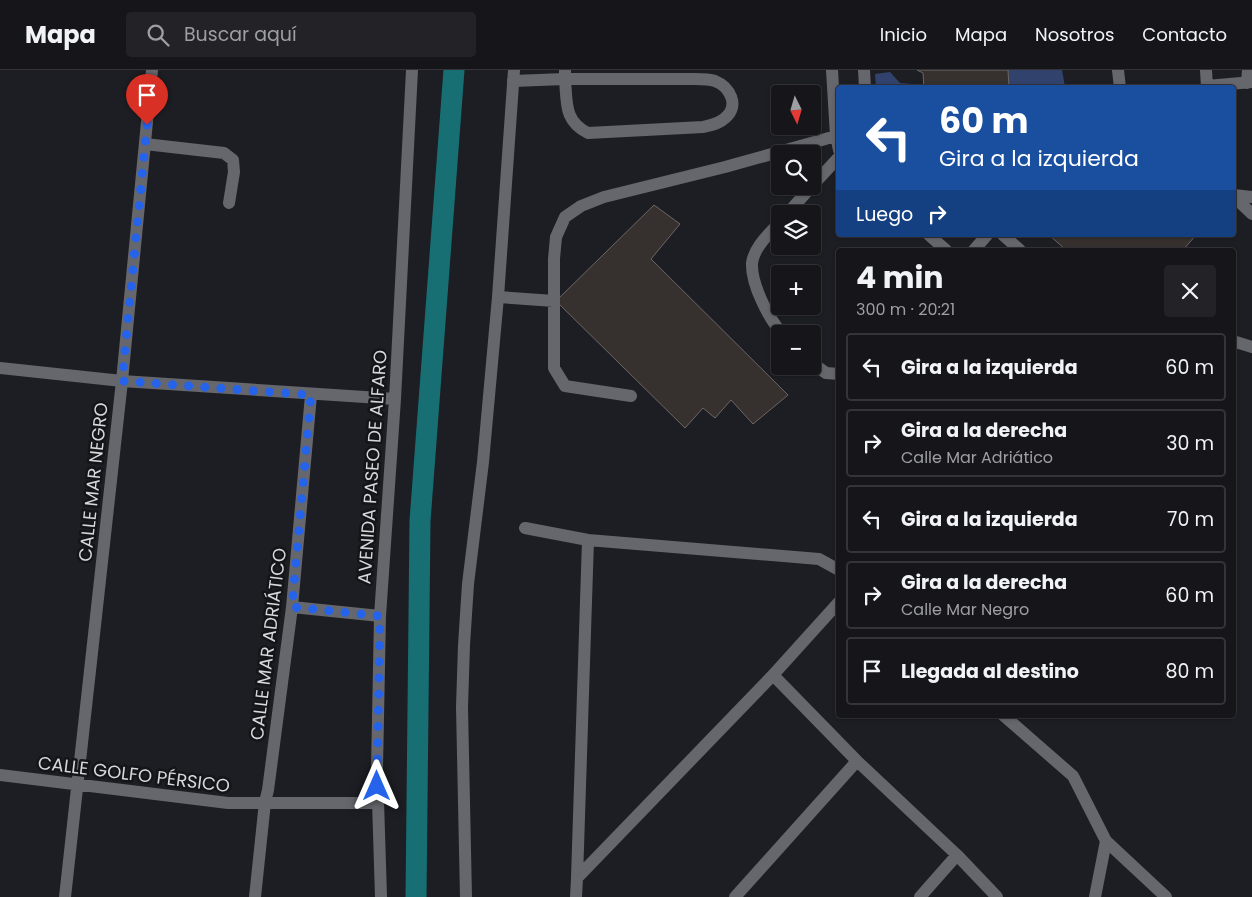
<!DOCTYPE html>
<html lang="es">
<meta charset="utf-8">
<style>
body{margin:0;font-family:Poppins,sans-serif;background:#232327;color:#f1f3f6;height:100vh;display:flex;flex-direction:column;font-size:19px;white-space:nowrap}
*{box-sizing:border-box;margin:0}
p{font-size:16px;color:#9e9fa2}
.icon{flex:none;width:28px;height:28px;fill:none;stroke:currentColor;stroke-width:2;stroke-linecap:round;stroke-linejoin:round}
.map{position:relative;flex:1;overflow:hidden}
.sheet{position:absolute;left:836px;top:178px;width:400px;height:470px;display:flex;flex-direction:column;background:#16161a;border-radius:5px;box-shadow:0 1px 4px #0004,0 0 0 1px #353539}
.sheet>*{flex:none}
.guide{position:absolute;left:836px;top:15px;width:400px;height:152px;border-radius:5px;box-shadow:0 1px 4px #0004,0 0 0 1px #353539;background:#1a4fa0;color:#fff;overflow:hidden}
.needle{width:32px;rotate:175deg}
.controls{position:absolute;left:771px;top:15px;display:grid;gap:10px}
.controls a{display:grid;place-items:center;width:50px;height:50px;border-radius:5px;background:#16161a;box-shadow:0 1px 4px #0004,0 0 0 1px #353539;font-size:25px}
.pin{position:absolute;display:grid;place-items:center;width:42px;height:42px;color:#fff;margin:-51px -21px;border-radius:50% 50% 50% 0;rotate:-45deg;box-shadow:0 0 5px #0007}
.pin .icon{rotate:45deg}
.me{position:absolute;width:55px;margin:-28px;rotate:0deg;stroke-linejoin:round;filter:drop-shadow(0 0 4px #0008)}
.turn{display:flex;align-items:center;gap:18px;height:105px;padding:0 20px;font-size:22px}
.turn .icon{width:65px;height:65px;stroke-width:2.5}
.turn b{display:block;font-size:35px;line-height:42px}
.then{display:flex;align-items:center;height:48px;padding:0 20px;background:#0003;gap:10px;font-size:19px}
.round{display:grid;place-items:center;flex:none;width:52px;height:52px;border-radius:5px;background:#232327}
.headline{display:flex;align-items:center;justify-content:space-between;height:85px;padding:0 20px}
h1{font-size:30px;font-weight:700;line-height:38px}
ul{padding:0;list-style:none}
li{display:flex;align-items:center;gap:15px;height:68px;margin:0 10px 8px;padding:0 10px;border:2px solid #353539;border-radius:5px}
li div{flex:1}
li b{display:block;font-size:19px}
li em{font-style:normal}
header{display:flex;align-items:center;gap:30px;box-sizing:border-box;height:70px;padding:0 25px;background:#16161a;border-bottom:1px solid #353539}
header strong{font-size:24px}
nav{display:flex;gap:28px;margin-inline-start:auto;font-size:18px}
.search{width:350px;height:45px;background:#232327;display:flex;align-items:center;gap:12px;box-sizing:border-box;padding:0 18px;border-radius:5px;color:#9e9fa2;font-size:19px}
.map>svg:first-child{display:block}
.green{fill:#31436d}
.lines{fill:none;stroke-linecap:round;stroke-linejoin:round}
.canal{stroke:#176f74;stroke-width:21}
.building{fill:#36302f;stroke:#6d6665}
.service{stroke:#65676c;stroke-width:12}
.minor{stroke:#65676c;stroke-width:12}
.route{stroke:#2563eb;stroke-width:9;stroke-dasharray:0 16.2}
.labels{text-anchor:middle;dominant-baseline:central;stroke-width:5;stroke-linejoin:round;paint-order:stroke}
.street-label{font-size:18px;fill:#d7d8db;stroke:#131519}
</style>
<header>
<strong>Mapa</strong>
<div class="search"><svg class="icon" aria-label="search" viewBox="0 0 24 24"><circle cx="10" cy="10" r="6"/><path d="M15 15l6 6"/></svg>Buscar aquí</div>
<nav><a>Inicio</a><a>Mapa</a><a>Nosotros</a><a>Contacto</a></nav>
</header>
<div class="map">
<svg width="1252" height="827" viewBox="0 0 1252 827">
<rect width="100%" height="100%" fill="#1d1e23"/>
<path class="green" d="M1008 0H1062L1065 17H1009Z
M890 2 900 13 924 15V17H876L875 4Z"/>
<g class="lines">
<path class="canal" d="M416 827 420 451 454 0"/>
</g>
<path class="building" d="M917 0H1008L1009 18H924L923 3Z
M654 135 680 154 651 189 788 325 753 354 731 330 715 348 703 338 685 358 556 231Z
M1049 165H1196L1183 180H1066Z"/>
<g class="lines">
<path class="service" d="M832 0 836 66 839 80
M864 0 865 18
M1118 0 1120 18
M1206 0 1207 18
M513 11 565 9C567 33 564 51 588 63L703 57C711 55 719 54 725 48 740 36 730 17 715 11 709 9 702 9 695 9H565V0
M1247 13 1248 0
M1207 16 1252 12
M145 74 224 83 233 90 234 102 229 133
M812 116 839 87
M1234 125 1252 127
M1234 127 1252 144
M787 144 812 116
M780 152C770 163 754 177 752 193 751 214 769 250 783 264
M929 165 946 180
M1003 165 1020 180
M974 180 987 165
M498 227 554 231
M1234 274 1236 272 1252 277
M812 293 826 303 839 304
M631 326 565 316 554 298V189L556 167 565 147 581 136 604 127 725 97 836 66"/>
<path class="minor" d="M0 298 122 311 395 329
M525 458 588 470 819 489 839 500
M292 537 380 546
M773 605 857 691 957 785 997 827
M1003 645 1073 706 1106 771 1166 827
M0 705 228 733H377
M577 808 588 470
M65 827 122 311 152 0
M255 827 265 732 268 720 292 537 311 325
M381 827 377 699 380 546 395 329 412 0
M466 827 462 637 464 575 468 514 483 392 498 227 514 0
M576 827 577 808 773 605 839 532
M735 827 857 691
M920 827 957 785
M1095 827 1106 771"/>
</g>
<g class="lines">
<path class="route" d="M147 55 122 311 311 325 292 537 380 546 377 716"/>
</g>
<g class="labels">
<g class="street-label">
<text transform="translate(372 397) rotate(-86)">AVENIDA PASEO DE ALFARO</text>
<text transform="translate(93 412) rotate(-84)">CALLE MAR NEGRO</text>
<text transform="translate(268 574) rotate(-83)">CALLE MAR ADRIÁTICO</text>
<text transform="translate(134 704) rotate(7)">CALLE GOLFO PÉRSICO</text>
</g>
</g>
</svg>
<div class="controls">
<a><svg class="needle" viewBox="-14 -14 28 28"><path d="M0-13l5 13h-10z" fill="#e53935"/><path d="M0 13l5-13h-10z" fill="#9e9fa2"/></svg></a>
<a><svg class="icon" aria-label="search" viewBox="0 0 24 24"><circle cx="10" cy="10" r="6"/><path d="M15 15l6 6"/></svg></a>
<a><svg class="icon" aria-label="layers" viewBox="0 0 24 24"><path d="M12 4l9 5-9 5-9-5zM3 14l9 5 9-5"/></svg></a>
<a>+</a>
<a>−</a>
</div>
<div class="pin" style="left:147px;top:55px;background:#d93025"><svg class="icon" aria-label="arrive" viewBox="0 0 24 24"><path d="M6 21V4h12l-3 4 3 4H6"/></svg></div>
<svg class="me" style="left:377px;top:716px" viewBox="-20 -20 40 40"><path d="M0-17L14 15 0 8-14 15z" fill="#2563eb" stroke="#fff" stroke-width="4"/></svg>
<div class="guide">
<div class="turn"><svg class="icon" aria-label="left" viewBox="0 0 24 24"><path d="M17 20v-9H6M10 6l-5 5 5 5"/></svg><div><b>60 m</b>Gira a la izquierda</div></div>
<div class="then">Luego<svg class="icon" aria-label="right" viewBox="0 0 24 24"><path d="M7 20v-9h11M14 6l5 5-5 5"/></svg></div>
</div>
<section class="sheet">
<div class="headline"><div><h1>4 min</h1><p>300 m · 20:21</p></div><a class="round"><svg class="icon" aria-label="close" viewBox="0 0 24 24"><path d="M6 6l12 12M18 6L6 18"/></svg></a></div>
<ul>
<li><svg class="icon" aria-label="left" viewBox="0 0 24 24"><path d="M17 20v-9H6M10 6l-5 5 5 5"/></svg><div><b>Gira a la izquierda</b></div><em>60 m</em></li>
<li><svg class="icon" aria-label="right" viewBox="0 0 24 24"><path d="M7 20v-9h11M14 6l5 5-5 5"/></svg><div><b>Gira a la derecha</b><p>Calle Mar Adriático</p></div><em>30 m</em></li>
<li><svg class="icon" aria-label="left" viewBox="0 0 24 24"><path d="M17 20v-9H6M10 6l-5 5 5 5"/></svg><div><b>Gira a la izquierda</b></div><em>70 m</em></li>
<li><svg class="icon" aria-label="right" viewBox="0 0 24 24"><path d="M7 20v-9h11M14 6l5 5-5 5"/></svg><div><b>Gira a la derecha</b><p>Calle Mar Negro</p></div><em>60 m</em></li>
<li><svg class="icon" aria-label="arrive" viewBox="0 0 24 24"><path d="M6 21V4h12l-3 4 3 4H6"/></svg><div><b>Llegada al destino</b></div><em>80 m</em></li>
</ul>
</section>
</div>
